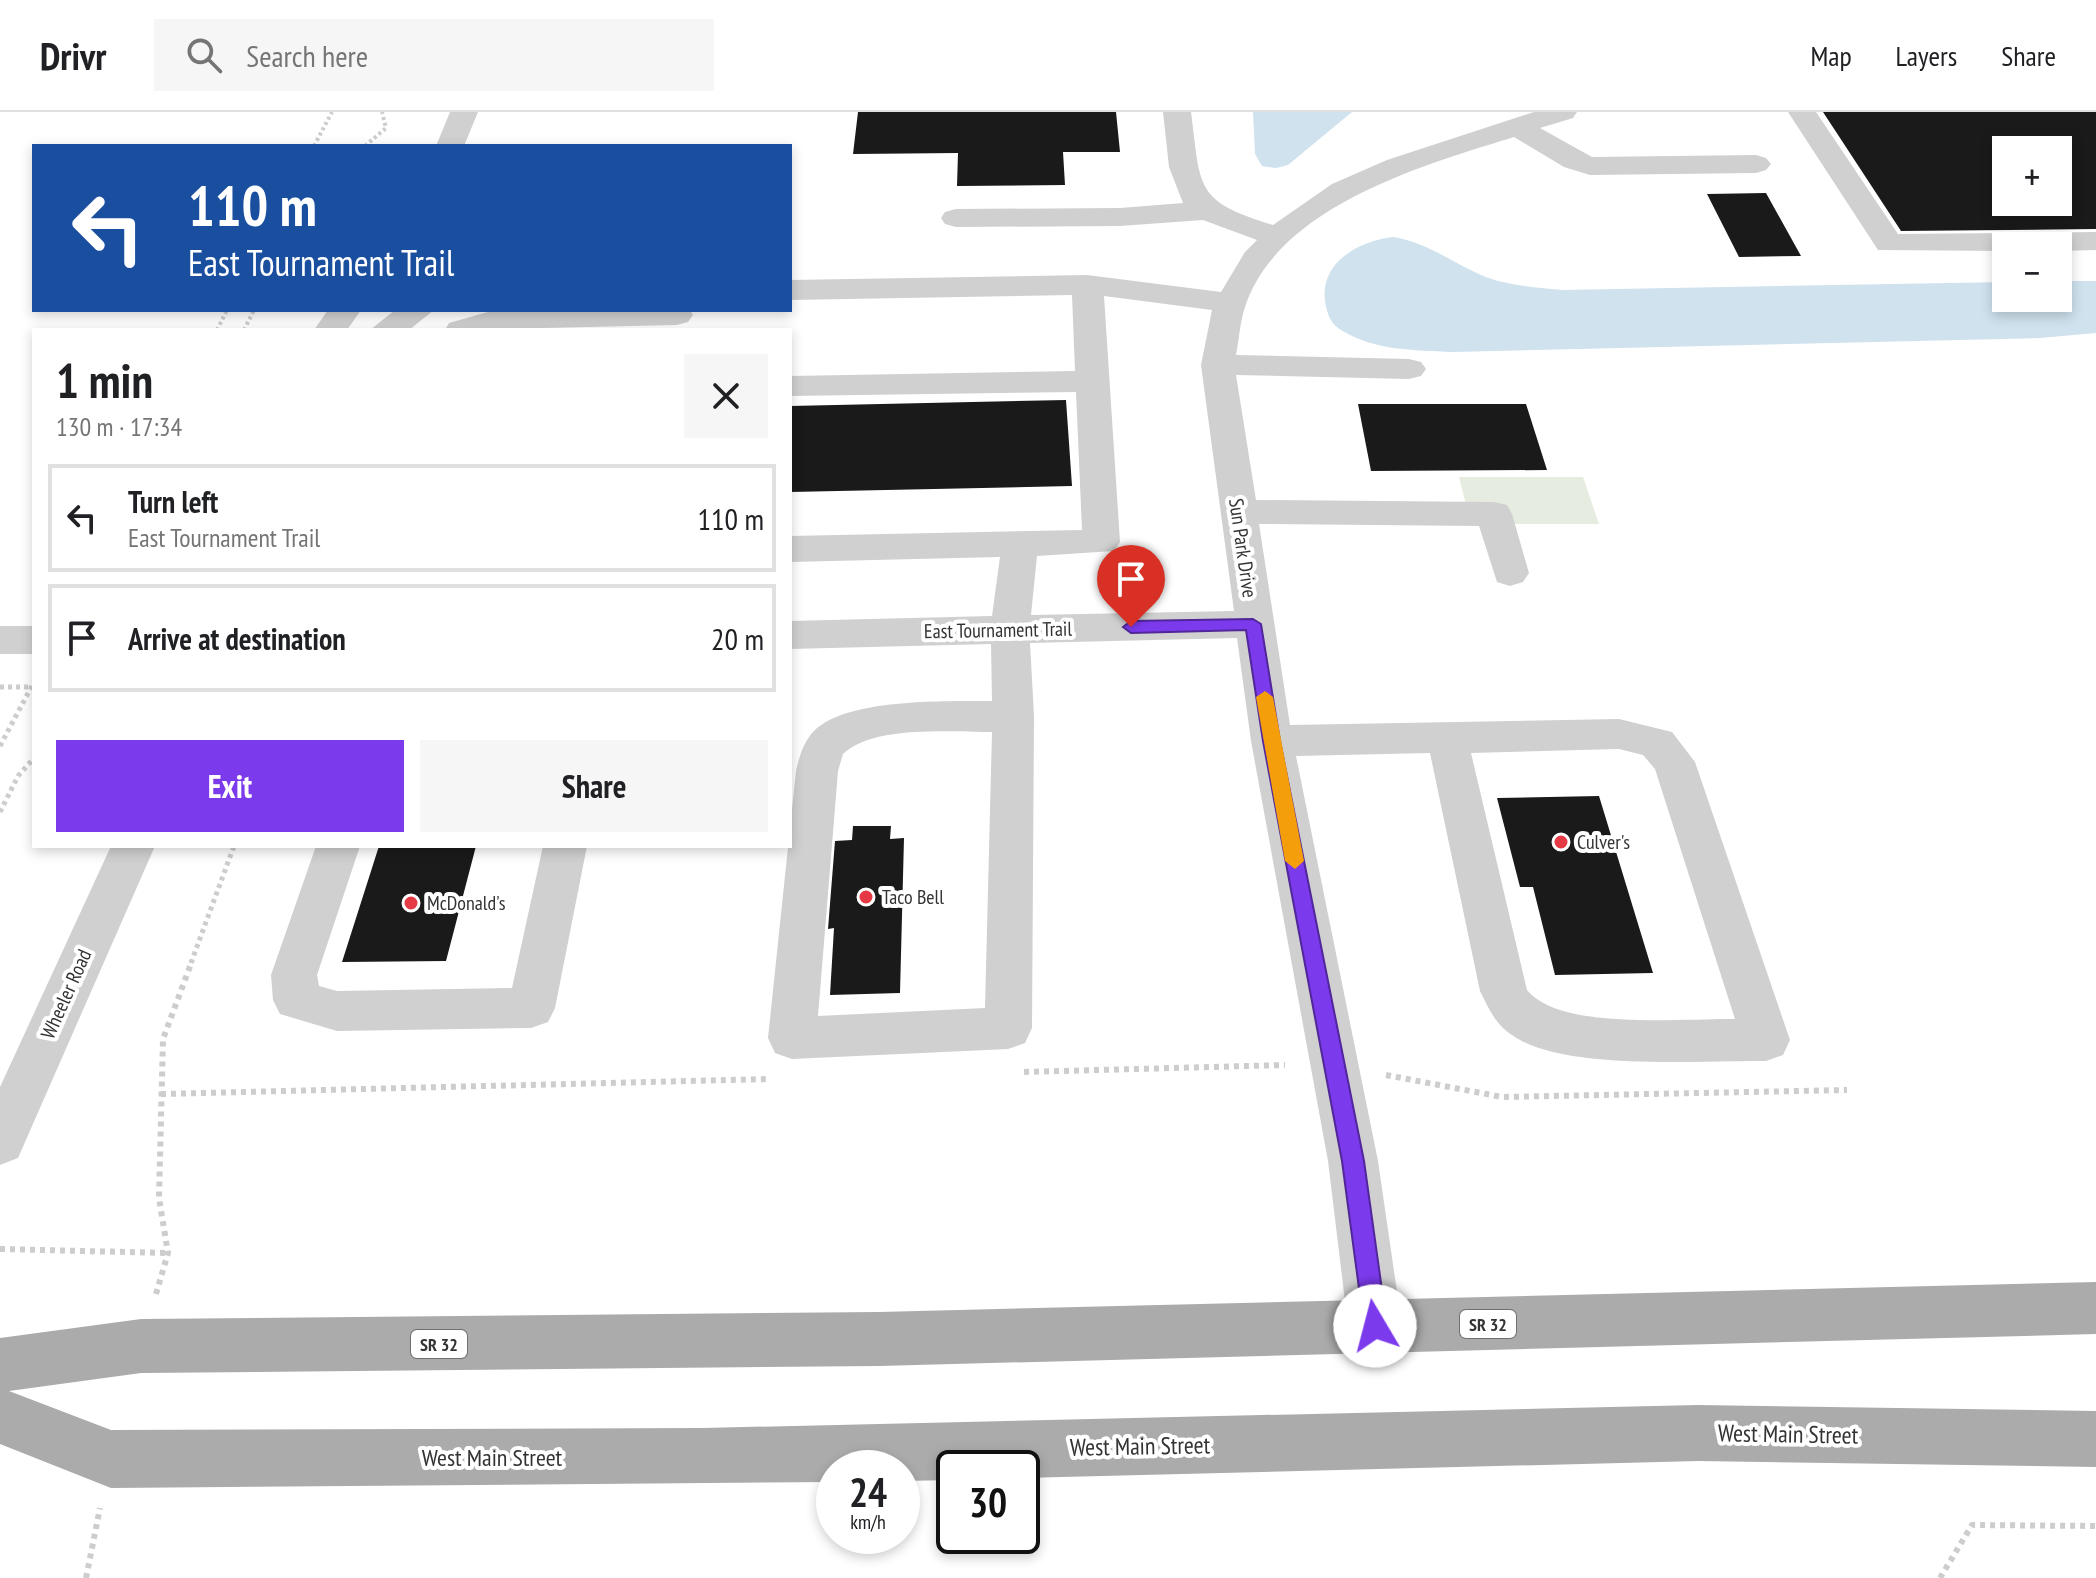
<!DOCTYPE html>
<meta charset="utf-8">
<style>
body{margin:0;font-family:"PT Sans Narrow",sans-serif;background:#f6f6f6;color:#202124;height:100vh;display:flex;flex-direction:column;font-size:30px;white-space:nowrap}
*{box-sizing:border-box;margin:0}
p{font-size:26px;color:#757577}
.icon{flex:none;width:44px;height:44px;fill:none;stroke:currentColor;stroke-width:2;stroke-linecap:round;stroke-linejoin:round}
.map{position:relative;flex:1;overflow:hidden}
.sheet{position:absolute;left:32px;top:216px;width:760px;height:520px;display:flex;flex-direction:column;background:#fff;border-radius:0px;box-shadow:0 4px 12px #0003}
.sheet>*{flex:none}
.hud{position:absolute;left:32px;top:32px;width:760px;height:168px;border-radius:0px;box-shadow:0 4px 12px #0003;background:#1a4fa0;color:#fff;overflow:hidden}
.tools{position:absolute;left:1992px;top:24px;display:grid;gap:16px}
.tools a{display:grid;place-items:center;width:80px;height:80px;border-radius:0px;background:#fff;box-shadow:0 4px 12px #0003;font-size:40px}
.speed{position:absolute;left:816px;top:1338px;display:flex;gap:16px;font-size:40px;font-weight:700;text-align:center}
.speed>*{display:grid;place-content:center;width:104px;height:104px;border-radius:50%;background:#fff;box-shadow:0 4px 12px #0003;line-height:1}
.speed small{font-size:20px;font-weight:400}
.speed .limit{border:4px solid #111;border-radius:12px;background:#fff;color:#111}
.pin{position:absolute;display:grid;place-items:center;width:68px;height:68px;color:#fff;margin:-82px -34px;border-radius:50% 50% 50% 0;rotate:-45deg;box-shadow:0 0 8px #0007}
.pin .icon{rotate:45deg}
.me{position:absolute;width:88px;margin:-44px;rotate:352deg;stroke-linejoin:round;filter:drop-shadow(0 0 6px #0008)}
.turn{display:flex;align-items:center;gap:28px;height:168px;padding:0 24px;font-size:36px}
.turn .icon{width:104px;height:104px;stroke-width:2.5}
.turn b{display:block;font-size:56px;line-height:68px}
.round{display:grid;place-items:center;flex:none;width:84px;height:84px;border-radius:0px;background:#f6f6f6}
.summary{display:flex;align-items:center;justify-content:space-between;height:136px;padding:0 24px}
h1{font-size:48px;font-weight:700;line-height:60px}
.primary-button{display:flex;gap:16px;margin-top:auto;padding:16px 24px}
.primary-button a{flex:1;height:92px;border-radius:0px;background:#7c3aed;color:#fff;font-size:32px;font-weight:700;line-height:92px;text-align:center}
.primary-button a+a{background:#f6f6f6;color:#202124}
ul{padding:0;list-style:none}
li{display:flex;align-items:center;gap:24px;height:108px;margin:0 16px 12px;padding:0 8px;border:4px solid #e0e0e0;border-radius:0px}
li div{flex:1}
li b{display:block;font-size:30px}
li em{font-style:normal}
header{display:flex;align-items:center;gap:48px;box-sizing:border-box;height:112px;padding:0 40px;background:#fff;border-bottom:2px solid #e0e0e0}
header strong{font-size:38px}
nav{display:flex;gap:44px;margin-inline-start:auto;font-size:28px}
.search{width:560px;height:72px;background:#f6f6f6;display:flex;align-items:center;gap:20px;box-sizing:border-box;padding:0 28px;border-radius:0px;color:#757577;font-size:30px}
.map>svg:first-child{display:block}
.green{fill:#e6ecdf}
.water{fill:#cfe2ee}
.building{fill:#1a1a1a;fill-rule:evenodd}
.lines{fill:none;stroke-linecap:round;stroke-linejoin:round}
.path-far2{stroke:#cdcdcd;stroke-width:4;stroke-dasharray:3 3;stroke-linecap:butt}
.path-far1{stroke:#cdcdcd;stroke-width:5;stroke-dasharray:4 4;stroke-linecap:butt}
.path{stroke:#cdcdcd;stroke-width:6;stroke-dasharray:5 5;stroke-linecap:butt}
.minor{fill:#d0d0d0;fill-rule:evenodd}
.major{fill:#ababab;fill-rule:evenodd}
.path-bridge{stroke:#cdcdcd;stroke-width:5;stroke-dasharray:4 4;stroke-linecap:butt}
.route{fill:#7c3aed;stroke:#51269a;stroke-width:2}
.slow{fill:#f59e0b}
.poi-dot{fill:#e63946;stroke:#fff;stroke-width:3}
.labels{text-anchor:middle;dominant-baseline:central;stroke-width:8;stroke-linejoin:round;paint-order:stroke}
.shield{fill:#fff;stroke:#707070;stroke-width:2}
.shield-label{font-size:18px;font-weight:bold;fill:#333}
.street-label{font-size:20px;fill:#333;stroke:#fff}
.poi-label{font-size:20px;fill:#333;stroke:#fff;text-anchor:start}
.near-street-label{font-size:24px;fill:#333;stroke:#fff}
</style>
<header>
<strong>Drivr</strong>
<div class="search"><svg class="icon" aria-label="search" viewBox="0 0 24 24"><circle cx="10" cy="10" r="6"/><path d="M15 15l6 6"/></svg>Search here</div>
<nav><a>Map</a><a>Layers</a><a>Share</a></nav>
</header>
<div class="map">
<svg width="2096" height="1466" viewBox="0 0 2096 1466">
<rect width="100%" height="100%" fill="#fff"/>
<path class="green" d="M1459 365H1583L1599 412H1471Z"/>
<path class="water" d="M1253 0H1352L1288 53 1276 56 1262 54 1255 42Z
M1393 125C1426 130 1451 150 1481 163 1506 174 1536 175 1563 178L2006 170V186H2058V169H2096V221L2040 226 1453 240C1414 238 1372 239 1338 216 1329 209 1327 200 1325 189 1320 150 1359 129 1393 125Z"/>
<path class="building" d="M858 0H1116L1120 40H1063L1065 73 957 74 958 41 853 42Z
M1823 0H2096V117L1901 119ZM2006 38H2058V90H2006Z
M1766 81 1801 144 1739 145 1707 82Z
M1066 288 1072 374 790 380V294Z
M1358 292H1526L1547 358 1371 359Z
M1599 684 1653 861 1555 863 1533 775H1520L1497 686Z
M853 714H891L890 727 904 726 900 881 830 883 834 816 828 817 835 729 852 728Z
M379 734H476L446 849 342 850Z"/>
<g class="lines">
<path class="path-far2" d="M314 34 332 0
M365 34 386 16 382 0
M217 218 227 198
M244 218 254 198"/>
<path class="path-far1" d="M0 575H34
M0 700 18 664 34 646
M191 851 234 734"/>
<path class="path" d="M1024 960 1285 953
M1386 963 1502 985 1847 978
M161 982 770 967
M0 1137 168 1141
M156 1182 168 1141 159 1086 163 927 192 849
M86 1466 100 1396
M1940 1466 1972 1413 2096 1414"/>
<path class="minor" d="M450 0H478L464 34H436Z
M1163 0H1191C1201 76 1194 89 1273 113L1332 72 1387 48 1534 0H1577L1573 6 1540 16 1592 45 1756 43 1766 46 1771 52 1766 58 1756 61 1590 63 1564 55 1514 25C1424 53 1278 94 1245 195 1240 210 1239 228 1236 243L1409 247 1421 250 1426 257 1421 264 1409 267 1236 263 1256 388 1494 390 1507 393 1512 402 1529 461 1523 470 1510 474 1497 470 1479 414 1259 412 1290 613 1619 607 1672 620 1695 650 1790 928 1783 943 1766 949C1702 948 1563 960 1512 923 1495 912 1489 897 1480 879L1430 641 1296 644 1378 1049 1402 1214 1394 1233 1375 1241 1356 1233 1348 1214 1328 1049 1251 629 1237 526 1030 531 1034 604 1032 916 1025 931 1008 937 792 947 775 941 768 926 796 659C799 645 804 629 814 619 846 586 948 589 992 589L991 532 790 537V509L992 504 1000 445 790 450V424L1082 418 1076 280 790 284V264L1075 259 1072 183 790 188V168L1087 163 1221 180 1245 140 1257 128 1203 108 1120 114 956 115 945 112 941 106 945 100 956 97 1120 96 1183 91 1169 55ZM1104 184 1212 198 1201 253 1234 499 1031 503 1037 444 1114 439 1120 430ZM992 620 985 896 818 904 838 659 843 642C873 613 951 620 992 620ZM1619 637 1643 643 1655 657 1735 907C1683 906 1560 919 1527 878L1471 641Z
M1788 0H1816L1898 122 2096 120V138L2058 139V134H2006V139L1878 138Z
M328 198H361L347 218H314Z
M395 198H434L409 218H370Z
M495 198H690L693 203 688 210 677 213 445 218 449 211Z
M0 514H34V542H0Z
M111 734H155L18 1046 0 1053V975Z
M316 734H360L317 863 319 874 337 879 512 876 543 734H587L555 896 548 910 531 916 337 919 280 902 273 888 271 863Z"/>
<path class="major" d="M2096 1170V1222L879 1254 141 1261 9 1279 111 1318 703 1316 1698 1293 2096 1299V1355L1698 1349 1022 1366V1356H954V1368L902 1369V1356H834V1370L111 1376 0 1332V1226L141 1207 879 1200Z"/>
<path class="path-bridge" d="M0 634 34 570"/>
</g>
<path class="route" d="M1253 507 1261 512 1280 629 1364 1049 1387 1214 1383 1222 1375 1225 1367 1222 1364 1214 1342 1049 1263 629 1246 518 1131 521 1123 515 1131 509Z"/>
<path class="slow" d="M1265 579 1273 585 1304 749 1295 757 1285 749 1256 585Z"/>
<g class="poi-dot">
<circle cx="1561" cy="730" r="8"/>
<circle cx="866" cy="785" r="8"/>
<circle cx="411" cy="791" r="8"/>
</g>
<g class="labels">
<g class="shield">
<rect x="1460" y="1198" width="56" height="28" rx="6"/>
<rect x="411" y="1218" width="56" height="28" rx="6"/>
</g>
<g class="shield-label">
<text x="1488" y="1212">SR 32</text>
<text x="439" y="1232">SR 32</text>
</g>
<g class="street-label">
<text transform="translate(1243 436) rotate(82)">Sun Park Drive</text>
<text transform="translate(998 518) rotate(-1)">East Tournament Trail</text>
<text transform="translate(66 882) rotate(-66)">Wheeler Road</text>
</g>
<g class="poi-label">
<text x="1577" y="730">Culver's</text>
<text x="882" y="785">Taco Bell</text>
<text x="427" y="791">McDonald's</text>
</g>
<g class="near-street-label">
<text transform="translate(1788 1322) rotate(1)">West Main Street</text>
<text transform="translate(1140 1334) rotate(-1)">West Main Street</text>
<text x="492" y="1345">West Main Street</text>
</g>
</g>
</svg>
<div class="tools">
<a>+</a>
<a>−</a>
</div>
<div class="speed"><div>24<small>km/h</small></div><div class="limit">30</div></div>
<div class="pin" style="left:1131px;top:515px;background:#d93025"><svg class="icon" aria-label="arrive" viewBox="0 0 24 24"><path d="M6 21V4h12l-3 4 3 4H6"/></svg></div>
<svg class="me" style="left:1375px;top:1214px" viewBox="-20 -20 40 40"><circle r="19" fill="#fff"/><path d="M0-13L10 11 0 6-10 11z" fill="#7c3aed"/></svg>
<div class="hud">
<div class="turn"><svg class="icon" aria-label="left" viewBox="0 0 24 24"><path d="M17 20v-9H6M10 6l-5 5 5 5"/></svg><div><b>110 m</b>East Tournament Trail</div></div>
</div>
<section class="sheet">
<div class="summary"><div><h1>1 min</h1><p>130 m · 17:34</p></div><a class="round"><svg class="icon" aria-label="close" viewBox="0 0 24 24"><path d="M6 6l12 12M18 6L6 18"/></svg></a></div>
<ul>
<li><svg class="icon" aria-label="left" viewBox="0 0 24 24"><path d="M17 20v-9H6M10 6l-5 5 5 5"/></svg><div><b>Turn left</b><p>East Tournament Trail</p></div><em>110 m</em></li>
<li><svg class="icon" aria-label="arrive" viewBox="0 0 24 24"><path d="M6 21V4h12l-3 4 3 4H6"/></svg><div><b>Arrive at destination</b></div><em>20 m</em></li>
</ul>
<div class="primary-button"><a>Exit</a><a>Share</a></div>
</section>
</div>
